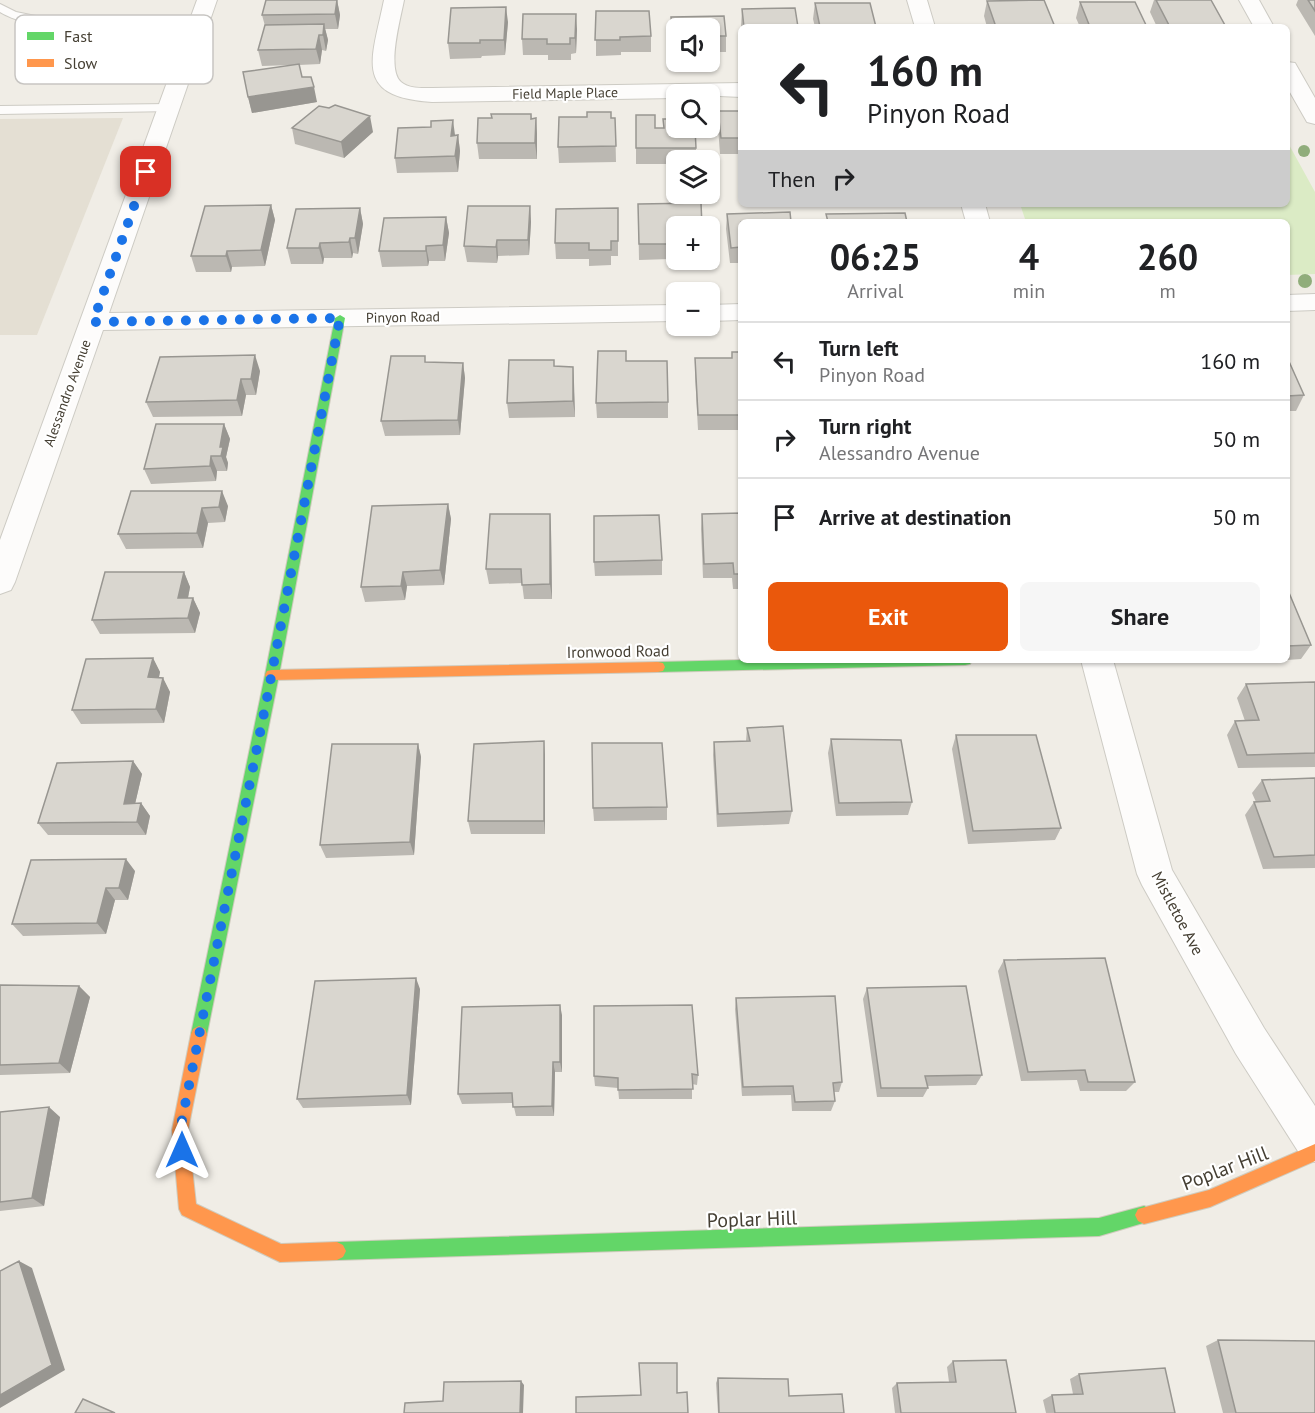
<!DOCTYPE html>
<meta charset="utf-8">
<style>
body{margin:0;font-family:"PT Sans",sans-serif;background:#f6f6f6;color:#202124;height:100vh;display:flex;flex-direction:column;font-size:22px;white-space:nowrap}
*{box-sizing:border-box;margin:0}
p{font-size:20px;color:#757577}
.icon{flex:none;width:33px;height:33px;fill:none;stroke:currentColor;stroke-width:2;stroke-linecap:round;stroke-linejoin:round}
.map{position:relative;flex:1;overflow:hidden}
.details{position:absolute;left:738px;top:219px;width:552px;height:444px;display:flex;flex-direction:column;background:#fff;border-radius:9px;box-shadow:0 2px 4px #0004}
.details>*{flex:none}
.top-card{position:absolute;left:738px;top:24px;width:552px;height:183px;border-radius:9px;box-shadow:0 2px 4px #0004;background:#fff;color:#202124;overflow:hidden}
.tools{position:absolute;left:666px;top:18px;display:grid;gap:12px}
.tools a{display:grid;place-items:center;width:54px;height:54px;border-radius:9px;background:#fff;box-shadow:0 2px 4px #0004;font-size:30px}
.pin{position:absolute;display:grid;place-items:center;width:51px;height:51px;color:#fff;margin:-26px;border-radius:12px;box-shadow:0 3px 9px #0006}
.me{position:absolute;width:66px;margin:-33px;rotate:0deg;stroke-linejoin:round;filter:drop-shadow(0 0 4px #0008)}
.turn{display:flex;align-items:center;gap:21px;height:126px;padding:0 30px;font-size:27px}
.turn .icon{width:78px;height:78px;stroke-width:2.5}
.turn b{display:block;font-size:42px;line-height:51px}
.then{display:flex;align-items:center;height:57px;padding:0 30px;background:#0003;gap:12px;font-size:22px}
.eta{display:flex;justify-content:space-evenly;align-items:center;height:102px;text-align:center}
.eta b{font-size:36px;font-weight:600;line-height:42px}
.action{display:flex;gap:12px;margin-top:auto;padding:12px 30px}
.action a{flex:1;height:69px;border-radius:9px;background:#ea580c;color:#fff;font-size:24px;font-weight:600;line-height:69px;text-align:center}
.action a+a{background:#f6f6f6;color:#202124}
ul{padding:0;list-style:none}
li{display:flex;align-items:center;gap:18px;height:78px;padding:0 30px;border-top:2px solid #e0e0e0}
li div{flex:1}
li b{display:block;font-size:22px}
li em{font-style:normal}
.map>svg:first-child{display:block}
.residential{fill:#e4dfd3}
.green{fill:#dbebc5}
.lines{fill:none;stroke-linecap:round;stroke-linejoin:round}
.lane-casing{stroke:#cdcbc4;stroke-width:2}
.street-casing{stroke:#cdcbc4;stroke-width:2}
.fast-casing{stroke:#cfcbbd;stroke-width:2}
.slow-casing{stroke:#cfcbbd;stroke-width:2}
.lane{fill:#fdfcfb;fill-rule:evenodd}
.street{fill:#fdfcfb;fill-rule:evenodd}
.fast{fill:#63d668;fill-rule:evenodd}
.slow{fill:#ff974d;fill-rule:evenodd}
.tree{fill:#90ad7b}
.wall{fill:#bbb8b2}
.shaded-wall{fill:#989691}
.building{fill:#d9d6cf;stroke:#989691;stroke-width:1.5}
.route{stroke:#1a73e8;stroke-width:10;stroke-dasharray:0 18}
.labels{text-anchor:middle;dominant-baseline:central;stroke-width:4.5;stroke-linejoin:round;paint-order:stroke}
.far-street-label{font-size:14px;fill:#453f33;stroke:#fff}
.street-label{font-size:16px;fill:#453f33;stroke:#fff}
.near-street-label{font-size:20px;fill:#453f33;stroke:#fff}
.key{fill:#fff;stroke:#c7c5c2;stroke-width:1.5}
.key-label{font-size:16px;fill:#453f33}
</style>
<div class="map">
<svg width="1315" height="1413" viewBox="0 0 1315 1413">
<rect width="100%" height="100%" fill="#f0ede6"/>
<path class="residential" d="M123 118 37 335H0V119Z"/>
<path class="green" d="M1287 141 1315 192V274L1287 275V222H1026L1020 204H1287Z"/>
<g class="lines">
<g class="lane-casing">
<path id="lane" d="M0 4 16 12 60 21 195 30 201 33 195 36H178C135 34 35 34 0 12Z
M169 104 173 105V111L0 114V106Z"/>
</g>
<g class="street-casing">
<path id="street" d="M197 0H217L109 313 676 305V321L103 330 15 582 11 590 0 594V540Z
M384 0H404C401 17 386 69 401 82 409 89 422 88 432 88L741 83V97L676 94V98L432 102C352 97 372 59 384 0Z
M907 0H927L935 27H915Z
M1239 0H1259L1274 27H1254Z
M1287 62 1295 63 1315 98V124L1307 122 1287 87Z
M961 204H985L990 222H966Z
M1315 294V310L1287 311V295Z
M741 304V320L710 321V305Z
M1081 660H1113L1172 870 1264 1028 1315 1106V1162L1301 1156 1236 1054 1142 885 1137 874Z"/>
</g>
<g class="fast-casing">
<path id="fast" d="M340 315 345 318 279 675 207 1034 205 1039 199 1042 193 1039 191 1034 265 675 335 318Z
M741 660H972L970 664 965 665 658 672 653 671 651 667 653 663 658 662Z
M1144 1206 1150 1209 1153 1215 1150 1221 1099 1236 337 1260 331 1257 328 1251 331 1245 337 1242 1099 1218Z"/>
</g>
<g class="slow-casing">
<path id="slow" d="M658 662 663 663 665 667 663 671 658 672 272 680 267 679 265 675 267 671 272 670Z
M199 1026 205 1029 207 1034 188 1130 196 1204 281 1244 337 1242 343 1245 346 1251 343 1257 337 1260 280 1262 182 1215 179 1209 172 1130 191 1034 193 1029Z
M1315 1144V1161L1210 1207 1144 1224 1138 1221 1135 1215 1138 1209 1209 1190Z"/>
</g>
<use href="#lane" class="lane"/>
<use href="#street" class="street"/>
<use href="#fast" class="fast"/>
<use href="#slow" class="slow"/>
</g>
<g class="tree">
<circle cx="1304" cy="151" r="6"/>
<circle cx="1305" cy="281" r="7"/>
</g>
<path class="wall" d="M337 0 340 15 338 29H325L328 40 326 51 322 50 320 64 299 65 302 77 317 102 252 113 248 97 292 65 262 66 258 50 265 26 262 15Z
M1154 0H1211L1226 27H1157L1150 12Z
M1298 0H1315V36L1296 5Z
M987 1 1055 27H987L984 16Z
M1080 2 1146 25V27H1080L1076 18Z
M815 3 876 27H815L813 19Z
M742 9 798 27H741Z
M596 11 651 36V52H621V55L596 56Z
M724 16 726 36V52H712V57H710V28H676V58H673L671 32V17Z
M508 22 505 55 482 56 481 58 450 59 448 43Z
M577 29 576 53 571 54V60H548V55H523L522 39Z
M718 111H741V154H720L718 127Z
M531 114 532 119 536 118 537 134V159H479L477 143 492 118Z
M636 115 655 128 696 148V160H676V164H636Z
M611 118H615L616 162 559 163 558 147Z
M292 128 373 132 344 158 295 144Z
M455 135H458L460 151 458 172 397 173 395 158Z
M638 204 676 226V252H670V259L639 260Z
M271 205 275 220 265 266 232 267 231 272H196L191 256Z
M530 206 531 222 529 255 498 256 497 263 467 262 464 246Z
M360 208 363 224 358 254 353 253 352 258H324L323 264H291L287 248Z
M727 214 741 222V263H730L726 229Z
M446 217 449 233 445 261H429L428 266 382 267 379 251Z
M618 224V256H611V265L589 266V259H556L555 243Z
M732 352H741V430H698L695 374V358H732Z
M1287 357 1304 395 1296 411H1287Z
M626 361 668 402V418H597L596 403Z
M426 362 463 363 465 378 460 435 385 436 381 421Z
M573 367 575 417 509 418 507 403Z
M260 371 256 395H246L242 416 153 417 146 402Z
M224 424 230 439 226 457 228 463 227 471H217L216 481 151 484 144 469Z
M131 491 228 506 225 522 208 523 203 548 126 549 118 534Z
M448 504 451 519 444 585 407 586 405 600 365 602 361 587Z
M741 513V589H733L732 578H703L701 529 702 514Z
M550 514 551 529 552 599H524L522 583 489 584 486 569Z
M662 560V575L595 576 594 562Z
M184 572 190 587 188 598H193L200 613 195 633 100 634 92 620Z
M1287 588 1311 645 1301 659 1287 660Z
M153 658 160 672 159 677 163 678 170 692 164 723 81 724 72 710Z
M1200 660H1273L1201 662Z
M1315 682V767L1238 768 1227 735 1235 721H1245L1237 698 1246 684Z
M747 728 792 811 789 824 717 827 713 755 714 742 746 741Z
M956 735 1061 828 1055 840 968 844 952 749Z
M831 739 912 802 908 815 836 816 828 753Z
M418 744 421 757 414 855 326 858 320 845Z
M545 755V834H471L468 821Z
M133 761 142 774 135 804 141 803 150 816 146 835H48L38 823Z
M1315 778V868L1263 869 1245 815 1254 802H1256L1252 793 1262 780Z
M667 807V820L594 821 593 808Z
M135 871 128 900H115L106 934 23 936 12 924Z
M1004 960 1135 1082 1126 1091H1080L1077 1080 1021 1081 998 971Z
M0 985 79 986 90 997 70 1073 0 1075Z
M867 988 982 1075 976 1085 927 1086 928 1088 923 1097H877L863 999Z
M420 989 411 1105 303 1108 297 1099Z
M736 998 842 1082 839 1092H834L835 1101 831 1111H792L791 1095 742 1096 735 1009Z
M594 1006 698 1075 697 1085 692 1084V1099H619L618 1088 595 1086 594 1076Z
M562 1015V1072H555L554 1116H516L513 1103 462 1104 458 1094Z
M0 1112 60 1117 44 1206 0 1211Z
M1218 1340 1315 1413H1223L1206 1346Z
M953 1361 1016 1413H895L892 1388 897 1383 949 1382 947 1367Z
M1079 1374 1175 1413H1046L1043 1400 1052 1395 1073 1394 1070 1379Z
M718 1378 789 1396 844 1413H718L716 1383Z"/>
<path class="shaded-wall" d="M332 0H337L340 15 338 29Z
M506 7 508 22 505 55 504 40Z
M576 14 577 29 576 53 575 38Z
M324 24 328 40 326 51 323 35Z
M319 35 322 50 320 64 316 49Z
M314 87 317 102 252 113 248 97Z
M370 116 373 132 344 158 341 142Z
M536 118 537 134V159L535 143Z
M453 120 455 135 451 136Z
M458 135 460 151 458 172 455 156Z
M271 205 275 220 265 266 261 250Z
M530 206 531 222 529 255 528 240Z
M360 208 363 224 358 254 355 238Z
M446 217 449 233 445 261 443 245Z
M350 238 353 253 352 258 349 242Z
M497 240 498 256 497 263 496 247Z
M320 243 324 258 323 264 319 248Z
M426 246 429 261 428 266 426 251Z
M227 251 232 267 231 272 226 256Z
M255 355 260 371 256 395 251 379Z
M463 363 465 378 460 435 458 420Z
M573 367 574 382 575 417 573 401Z
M241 379 246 395 242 416 237 400Z
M224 424 230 439 226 457 228 463 227 471 221 456 220 447Z
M211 456 217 471 216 481 210 466Z
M222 491 228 506 225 522 219 507Z
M448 504 451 519 444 585 440 570Z
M202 508 208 523 203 548 197 533Z
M550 514 551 529 552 599 550 584Z
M184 572 190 587 185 613 178 598Z
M403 572 407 586 405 600 401 586Z
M193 598 200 613 195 633 188 618Z
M153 658 160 672 156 691 148 677Z
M163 678 170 692 164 723 156 709Z
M544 741 545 755V834L544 821Z
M418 744 421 757 414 855 410 842Z
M133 761 142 774 132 817 124 804Z
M141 803 150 816 146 835 137 822Z
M126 859 135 871 128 900 119 888Z
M106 888 115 900 106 934 97 923Z
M416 978 420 989 411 1105 407 1095Z
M79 986 90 997 70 1073 59 1063Z
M560 1005 562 1015V1072L560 1062Z
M553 1062 555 1072 554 1116 552 1106Z
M49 1107 60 1117 44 1206 32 1198Z
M19 1261 32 1268 65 1370 0 1408V1395Z
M521 1381 524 1385 523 1413H520Z"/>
<path class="building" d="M266 0H337L335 14 262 15Z
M1044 0 1055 27H996L987 1Z
M1156 0H1211L1226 27H1170Z
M1308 0H1315V11Z
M1080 2H1135L1146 25H1139L1140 27H1090Z
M815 3H870L876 27H820Z
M506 7 504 40H480V43H448L451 8Z
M795 8 798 27H744L742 9Z
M596 11H649L651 36 620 37V40H595Z
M523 14H576L575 38H570V44H547V39H522Z
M724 16 726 36H712L713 42H710V28H676V42H673L671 17Z
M324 24 323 35H319L316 49 258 50 265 25Z
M299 64 302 77H311L314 87 248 97 243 72Z
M335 105 370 116 341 142 292 128 319 106 329 108Z
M718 111H741V138H721Z
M587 112H611V118H615L616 146 558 147 559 117H587Z
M491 114H531V119L536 118 535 143H477L478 118H492Z
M636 115H655V128H664L663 119H676V128H695L696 148H636Z
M453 120 451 136 458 135 455 156 395 158 398 128 431 127V121Z
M701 203 702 226H676V236H670L671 244H639L638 204Z
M271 205 261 250 227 251 226 256H191L205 206Z
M468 206H530L528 240H497L496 247 464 246Z
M360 208 355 238H350L349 242 320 243 319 248H287L296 209Z
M618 208V241H611V250H589V243H555L556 209Z
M790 212 791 222H741V247L731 248 727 214Z
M905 213 907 222H828L826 214Z
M446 217 443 245 426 246V251H379L384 218Z
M598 351H626V361H667L668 402 596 403Z
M732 352H741V415H698L695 358H732Z
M255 355 251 379H241L237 400 146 402 160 357Z
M391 356H425V362L463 363 458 420 381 421Z
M1287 357 1304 395 1287 396Z
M509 360H554V366L573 367V401L507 403Z
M156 424H224L220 447H223L221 456H211L210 466 144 469Z
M131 491H222L219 507 202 508 197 533 118 534Z
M448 504 440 570 403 572 401 586 361 587 372 506Z
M741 513V574H734L733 563 704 564 702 514Z
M490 514H550V584L522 585 521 569H486Z
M659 515 662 560 594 562V516Z
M105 572H184L178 598H193L188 618 92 620Z
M1287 588 1311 645 1287 646Z
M153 658 148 677 163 678 156 709 72 710 86 659Z
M1315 682V753L1247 755 1235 721 1259 720 1246 684Z
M783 726 792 811 718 814 714 742 750 741 747 728Z
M956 735H1036L1061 828 973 831Z
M831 739 901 740 912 802 839 803Z
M544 741V821H468L474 744Z
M592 743H662L667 807 593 808Z
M332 744H418L410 842 320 845Z
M133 761 124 804 141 803 137 822 38 823 57 763Z
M1315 778V855L1274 857 1254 802 1270 801 1262 780Z
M126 859 119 888H106L97 923 12 924 31 860Z
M1105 958 1135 1082H1088L1085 1070 1028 1072 1004 960Z
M416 978 407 1095 297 1099 315 981Z
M0 985 79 986 59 1063 0 1065Z
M966 986 982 1075 925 1076 928 1088H881L867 988Z
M835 996 842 1082 833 1083 835 1101 795 1102 793 1086 743 1087 736 998Z
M560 1005V1062H553L552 1106 513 1107 512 1093 458 1094 462 1007Z
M692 1005 698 1075 692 1074 693 1089 618 1090V1078L594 1076V1006Z
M49 1107 32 1198 0 1202V1112Z
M19 1261 52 1365 0 1395V1271Z
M1218 1340 1315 1341V1413H1236Z
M1006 1360 1016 1413H901L897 1383 956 1382 953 1361Z
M639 1363H677V1393L687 1392 688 1413H576V1397L641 1395Z
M1165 1368 1175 1413H1055L1052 1395 1083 1394 1079 1374Z
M718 1378 788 1379 789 1396 842 1394 844 1413H719Z
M521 1381 520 1413H404L405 1403 443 1401 444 1382Z
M83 1399 115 1413H75Z"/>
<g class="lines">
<path class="route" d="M146 172 93 322 340 318 267 698 180 1130 182 1150"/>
</g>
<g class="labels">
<g class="far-street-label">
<text transform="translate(565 93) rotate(-1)">Field Maple Place</text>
<text transform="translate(403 317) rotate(-1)">Pinyon Road</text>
<text transform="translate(67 393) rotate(-70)">Alessandro Avenue</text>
</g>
<g class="street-label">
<text transform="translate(618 651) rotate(-1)">Ironwood Road</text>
<text transform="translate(1178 913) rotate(62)">Mistletoe Ave</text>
</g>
<g class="near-street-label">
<text transform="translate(1225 1168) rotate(-21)">Poplar Hill</text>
<text transform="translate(752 1219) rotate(-2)">Poplar Hill</text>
</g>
</g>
<rect x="15" y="15" width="198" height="69" rx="9" class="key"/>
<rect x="27" y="32" width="27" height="8" fill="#63d668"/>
<rect x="27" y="59" width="27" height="8" fill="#ff974d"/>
<g class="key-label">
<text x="64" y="42">Fast</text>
<text x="64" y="69">Slow</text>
</g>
</svg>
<div class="tools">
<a><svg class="icon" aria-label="sound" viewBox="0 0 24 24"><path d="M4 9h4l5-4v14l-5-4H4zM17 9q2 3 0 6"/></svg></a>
<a><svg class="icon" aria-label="search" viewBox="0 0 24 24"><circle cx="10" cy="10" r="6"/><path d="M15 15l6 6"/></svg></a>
<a><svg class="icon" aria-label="layers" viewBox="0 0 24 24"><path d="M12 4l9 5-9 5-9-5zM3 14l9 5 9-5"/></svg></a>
<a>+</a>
<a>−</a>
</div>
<div class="pin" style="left:146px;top:172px;background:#d93025"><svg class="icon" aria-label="arrive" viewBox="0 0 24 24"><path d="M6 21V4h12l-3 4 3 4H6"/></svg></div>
<svg class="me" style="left:182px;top:1150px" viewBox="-20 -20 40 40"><path d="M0-17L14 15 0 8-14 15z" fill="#1a73e8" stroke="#fff" stroke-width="4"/></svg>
<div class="top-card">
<div class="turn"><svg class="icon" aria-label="left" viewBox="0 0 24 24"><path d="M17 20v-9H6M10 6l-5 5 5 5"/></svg><div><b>160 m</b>Pinyon Road</div></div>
<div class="then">Then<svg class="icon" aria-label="right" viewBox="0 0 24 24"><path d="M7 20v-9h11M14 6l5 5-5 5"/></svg></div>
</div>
<section class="details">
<div class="eta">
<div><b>06:25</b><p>Arrival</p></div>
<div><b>4</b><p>min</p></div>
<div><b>260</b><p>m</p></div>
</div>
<ul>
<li><svg class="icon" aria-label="left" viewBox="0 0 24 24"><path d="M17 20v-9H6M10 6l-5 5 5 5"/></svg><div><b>Turn left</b><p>Pinyon Road</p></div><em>160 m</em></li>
<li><svg class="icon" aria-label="right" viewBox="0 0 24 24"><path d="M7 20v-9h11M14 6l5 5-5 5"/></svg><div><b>Turn right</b><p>Alessandro Avenue</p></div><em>50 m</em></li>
<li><svg class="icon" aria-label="arrive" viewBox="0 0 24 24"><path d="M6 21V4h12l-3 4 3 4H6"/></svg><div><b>Arrive at destination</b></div><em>50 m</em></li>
</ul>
<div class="action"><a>Exit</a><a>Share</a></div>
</section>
</div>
